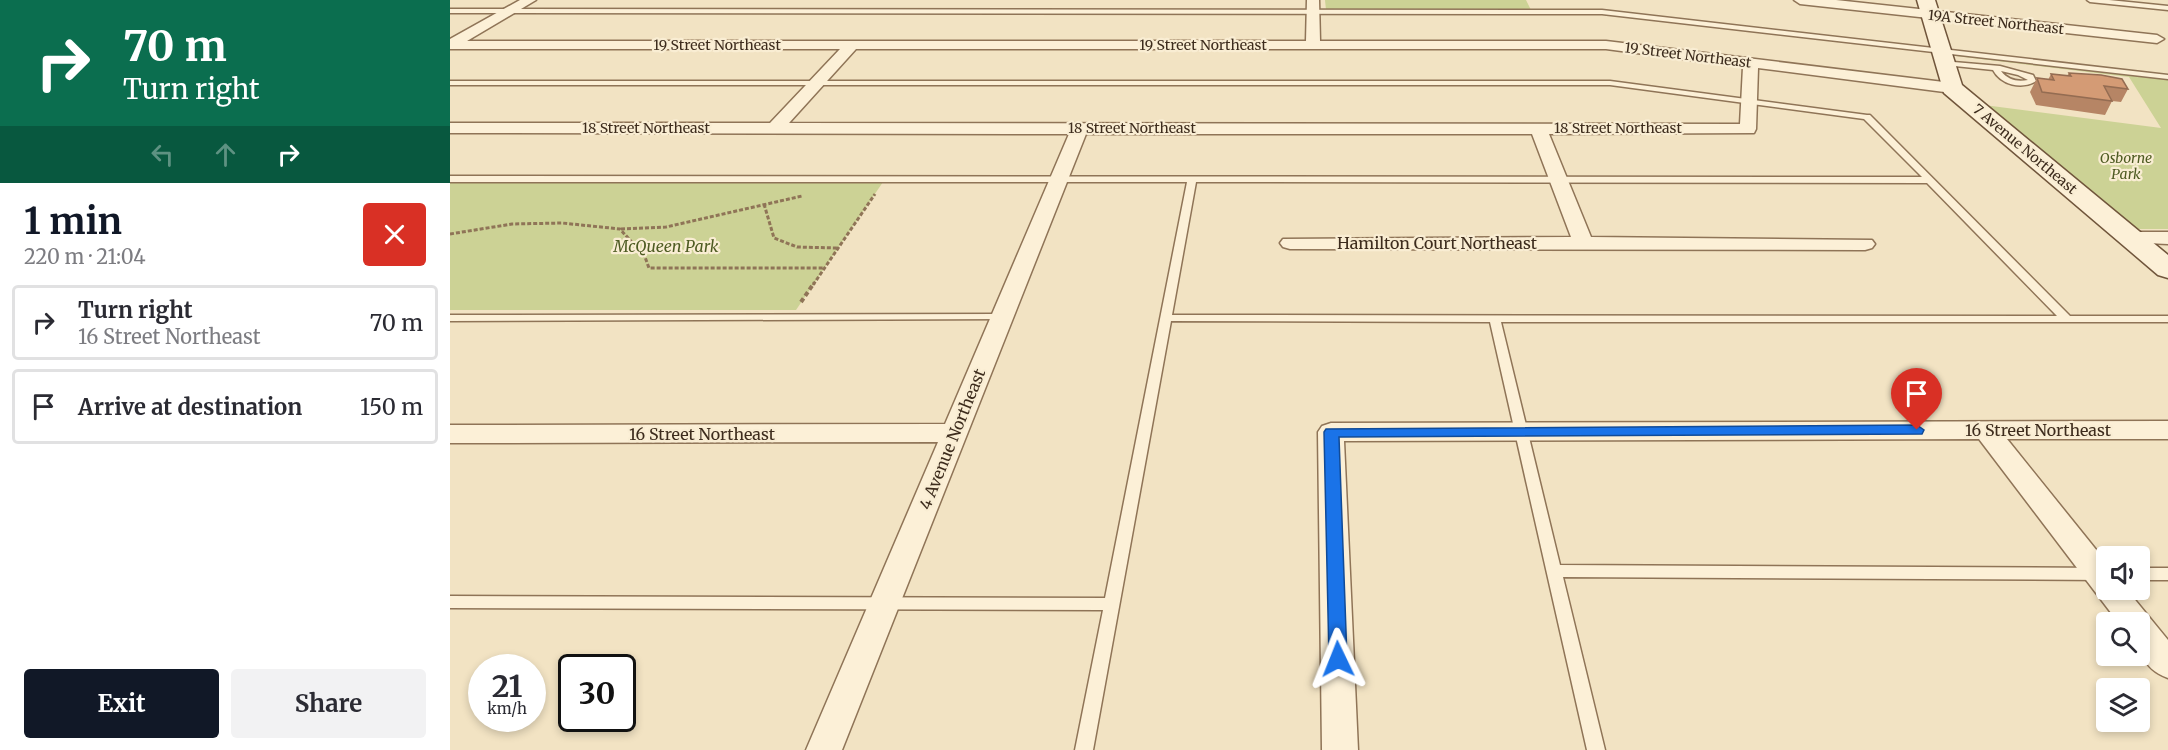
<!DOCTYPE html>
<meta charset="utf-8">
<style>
body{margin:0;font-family:Merriweather,serif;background:#f2f2f3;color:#2b2b33;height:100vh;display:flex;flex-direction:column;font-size:22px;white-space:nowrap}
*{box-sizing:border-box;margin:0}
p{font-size:20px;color:#7c7c81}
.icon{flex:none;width:33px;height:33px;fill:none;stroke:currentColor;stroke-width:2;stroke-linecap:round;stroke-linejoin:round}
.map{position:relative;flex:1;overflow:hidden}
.drawer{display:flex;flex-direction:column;background:#fff;width:450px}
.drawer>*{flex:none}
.banner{background:#0b6e4f;color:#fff;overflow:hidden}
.fabs{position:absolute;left:1646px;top:546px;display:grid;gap:12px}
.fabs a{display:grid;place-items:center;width:54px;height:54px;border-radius:6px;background:#fff;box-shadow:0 3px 9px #0003;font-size:30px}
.speed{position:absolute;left:18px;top:654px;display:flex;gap:12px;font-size:30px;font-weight:700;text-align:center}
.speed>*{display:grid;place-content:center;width:78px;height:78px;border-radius:50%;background:#fff;box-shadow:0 3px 9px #0003;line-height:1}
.speed small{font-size:15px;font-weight:400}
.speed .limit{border:3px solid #111;border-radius:9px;background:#fff;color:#111}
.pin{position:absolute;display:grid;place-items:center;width:51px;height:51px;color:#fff;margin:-62px -26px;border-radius:50% 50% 50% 0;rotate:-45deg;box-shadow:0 0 6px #0007}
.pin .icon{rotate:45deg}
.me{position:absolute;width:66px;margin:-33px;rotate:358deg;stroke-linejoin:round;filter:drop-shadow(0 0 4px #0008)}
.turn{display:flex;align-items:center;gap:21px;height:126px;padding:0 24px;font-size:27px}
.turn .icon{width:78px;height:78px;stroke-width:2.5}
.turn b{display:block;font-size:42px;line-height:51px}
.lanes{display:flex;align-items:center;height:57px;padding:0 24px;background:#0003;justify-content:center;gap:30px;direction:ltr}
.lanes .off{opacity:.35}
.round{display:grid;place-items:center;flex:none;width:63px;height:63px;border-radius:6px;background:#f2f2f3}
.summary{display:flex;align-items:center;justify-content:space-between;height:102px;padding:0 24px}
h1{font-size:36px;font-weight:700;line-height:45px;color:#111827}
.action{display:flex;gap:12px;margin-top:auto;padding:12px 24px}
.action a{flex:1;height:69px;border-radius:6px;background:#111827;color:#fff;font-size:24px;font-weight:700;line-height:69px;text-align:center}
.action a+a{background:#f2f2f3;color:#2b2b33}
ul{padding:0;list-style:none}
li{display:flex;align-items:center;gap:18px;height:75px;margin:0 12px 9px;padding:0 12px;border:3px solid #e1e1e2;border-radius:6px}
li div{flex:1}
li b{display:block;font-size:22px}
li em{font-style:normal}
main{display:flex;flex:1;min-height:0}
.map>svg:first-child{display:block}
.green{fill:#ccd295}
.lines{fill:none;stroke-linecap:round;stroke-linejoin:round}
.lane-casing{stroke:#8f7457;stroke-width:3}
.street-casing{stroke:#8f7457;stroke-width:3}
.secondary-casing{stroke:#70553b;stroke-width:3}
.path-far1{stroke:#8f7457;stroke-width:3;stroke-dasharray:4 2;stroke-linecap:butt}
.path{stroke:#8f7457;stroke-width:4;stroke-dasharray:4.5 3;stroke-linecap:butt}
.lane{fill:#fcf0d7;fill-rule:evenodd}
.street{fill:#fcf0d7;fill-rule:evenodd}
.secondary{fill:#fcf0d7;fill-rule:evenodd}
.wall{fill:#b68565}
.building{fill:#d49b75;stroke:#946c52;stroke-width:1.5}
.route{fill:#1a73e8;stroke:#114b97;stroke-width:1.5}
.labels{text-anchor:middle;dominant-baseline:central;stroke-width:4.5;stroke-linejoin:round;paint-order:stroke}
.far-street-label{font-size:14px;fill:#3d2c1d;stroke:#f9edd3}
.far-park-label{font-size:14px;font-style:italic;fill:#4e5b22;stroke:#f9edd3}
.street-label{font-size:16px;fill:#3d2c1d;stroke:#f9edd3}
.park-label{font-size:16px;font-style:italic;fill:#4e5b22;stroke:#f9edd3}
</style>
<main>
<section class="drawer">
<div class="banner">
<div class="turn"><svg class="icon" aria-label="right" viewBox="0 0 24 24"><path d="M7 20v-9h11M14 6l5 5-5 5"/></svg><div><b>70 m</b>Turn right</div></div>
<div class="lanes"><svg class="icon off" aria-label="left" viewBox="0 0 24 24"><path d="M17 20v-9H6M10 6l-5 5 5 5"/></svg><svg class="icon off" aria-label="ahead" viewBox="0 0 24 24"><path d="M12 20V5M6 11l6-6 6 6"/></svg><svg class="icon" aria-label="right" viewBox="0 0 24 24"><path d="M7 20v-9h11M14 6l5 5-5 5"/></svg></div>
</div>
<div class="summary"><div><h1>1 min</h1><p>220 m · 21:04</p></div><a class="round" style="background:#d93025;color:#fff"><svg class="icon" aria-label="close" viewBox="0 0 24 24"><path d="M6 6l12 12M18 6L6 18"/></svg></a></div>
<ul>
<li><svg class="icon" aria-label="right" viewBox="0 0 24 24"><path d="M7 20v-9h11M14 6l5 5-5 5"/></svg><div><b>Turn right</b><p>16 Street Northeast</p></div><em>70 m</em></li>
<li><svg class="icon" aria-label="arrive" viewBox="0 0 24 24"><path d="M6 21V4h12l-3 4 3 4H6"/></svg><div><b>Arrive at destination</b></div><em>150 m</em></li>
</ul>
<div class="action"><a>Exit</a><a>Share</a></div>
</section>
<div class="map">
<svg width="1718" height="750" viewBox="0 0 1718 750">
<rect width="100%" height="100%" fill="#f2e3c3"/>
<path class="green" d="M875 0H1076L1081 10H876Z
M1505 53 1718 79V229H1686L1534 105 1711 128 1679 77 1506 56Z
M0 182H433L346 310H0Z"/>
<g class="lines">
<g class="lane-casing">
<path id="lane" d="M1637 0H1659L1718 6V10L1640 2Z
M0 9 1152 10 1718 75V79L1152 14 0 13Z
M1492 61 1550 66 1583 75 1586 81C1572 90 1551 85 1543 70L1495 65H1492ZM1551 71 1568 75 1578 80C1567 82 1558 80 1551 71Z
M0 81H1160L1417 115H1420L1620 316H1718V322H1051L1110 565 1656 568V580L1113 577 1155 750H1137L1040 322 721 321 643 750H625L653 610 0 608V596L655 598 737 182H0V176L1472 177 1414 119 1160 85H0ZM746 182 1477 183 1607 316 722 315Z
M552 314 556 315 558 317 556 319 0 321V315Z
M1689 568H1718V580H1689Z"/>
</g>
<g class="street-casing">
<path id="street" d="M70 0H86L17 41H856L857 0H869L870 41H1156L1502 83 1510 88 1502 93 1308 68 1306 129 1304 133 1099 134 1141 237 1422 240 1425 244 1422 248 1415 250 840 249 833 247 830 243 833 239 1121 237 1082 134H636L392 750H356L488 442 0 443V425L495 424 619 134 0 133V123H320L390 49H0V39ZM406 49H1156L1293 67 1290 124 339 123Z
M1344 0H1386L1707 35 1714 39 1707 43 1350 4Z
M1681 232H1718V244L1674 242 1671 238 1674 234Z
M1718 421V439H1557L1656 562V590H1677L1718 640V678C1690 668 1689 648 1689 622H1668L1529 439 894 441 908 750H872L868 432 872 426 881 423Z"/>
</g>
<g class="secondary-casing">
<path id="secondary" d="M1467 0H1485L1512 85 1718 255V278L1708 275 1494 93Z"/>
</g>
<path class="path-far1" d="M314 204 324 238 347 247 387 248
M171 229 216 227 352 196
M0 234 62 224 112 223 170 229 195 257 199 268H374
M363 285 425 194"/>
<path class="path" d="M351 302 364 283"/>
<use href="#lane" class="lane"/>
<use href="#street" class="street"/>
<use href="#secondary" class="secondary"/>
</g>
<path class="wall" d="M1619 73 1678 89 1671 102 1662 101 1655 115 1586 105 1580 92 1587 78 1598 80 1601 74 1617 76Z"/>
<path class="building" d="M1619 73 1651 75 1672 79 1678 89 1654 86 1662 101 1592 92 1587 78 1604 80 1601 74 1621 76Z"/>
<path class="route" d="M1467 425 1474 430 1472 434 889 437 897 659 894 665 888 667 881 665 879 659 874 432 876 429Z"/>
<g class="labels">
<g class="far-street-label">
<text transform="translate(1546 22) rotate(6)">19A Street Northeast</text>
<text x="267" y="45">19 Street Northeast</text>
<text x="753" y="45">19 Street Northeast</text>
<text transform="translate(1238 55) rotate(7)">19 Street Northeast</text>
<text x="196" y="128">18 Street Northeast</text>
<text x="682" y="128">18 Street Northeast</text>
<text x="1168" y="128">18 Street Northeast</text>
<text transform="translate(1575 149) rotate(40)">7 Avenue Northeast</text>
</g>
<g class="far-park-label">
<text x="1676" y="158">Osborne<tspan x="1676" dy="16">Park</tspan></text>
</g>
<g class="street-label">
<text x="987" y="243">Hamilton Court Northeast</text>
<text x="1588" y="430">16 Street Northeast</text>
<text x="252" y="434">16 Street Northeast</text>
<text transform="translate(502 439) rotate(-68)">4 Avenue Northeast</text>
</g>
<g class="park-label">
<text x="216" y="246">McQueen Park</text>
</g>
</g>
</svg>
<div class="fabs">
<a><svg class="icon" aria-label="sound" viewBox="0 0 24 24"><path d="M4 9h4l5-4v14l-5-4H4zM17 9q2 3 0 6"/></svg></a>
<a><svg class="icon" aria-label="search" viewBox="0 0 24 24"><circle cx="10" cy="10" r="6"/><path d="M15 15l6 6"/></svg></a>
<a><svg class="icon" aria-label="layers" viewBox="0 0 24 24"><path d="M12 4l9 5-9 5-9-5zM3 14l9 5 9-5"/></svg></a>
</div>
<div class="speed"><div>21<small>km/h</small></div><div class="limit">30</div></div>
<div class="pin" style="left:1467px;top:430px;background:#d93025"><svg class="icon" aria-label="arrive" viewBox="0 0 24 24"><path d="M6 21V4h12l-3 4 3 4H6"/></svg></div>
<svg class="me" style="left:888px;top:659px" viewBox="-20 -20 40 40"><path d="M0-17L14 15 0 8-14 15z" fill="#1a73e8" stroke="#fff" stroke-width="4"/></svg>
</div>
</main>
